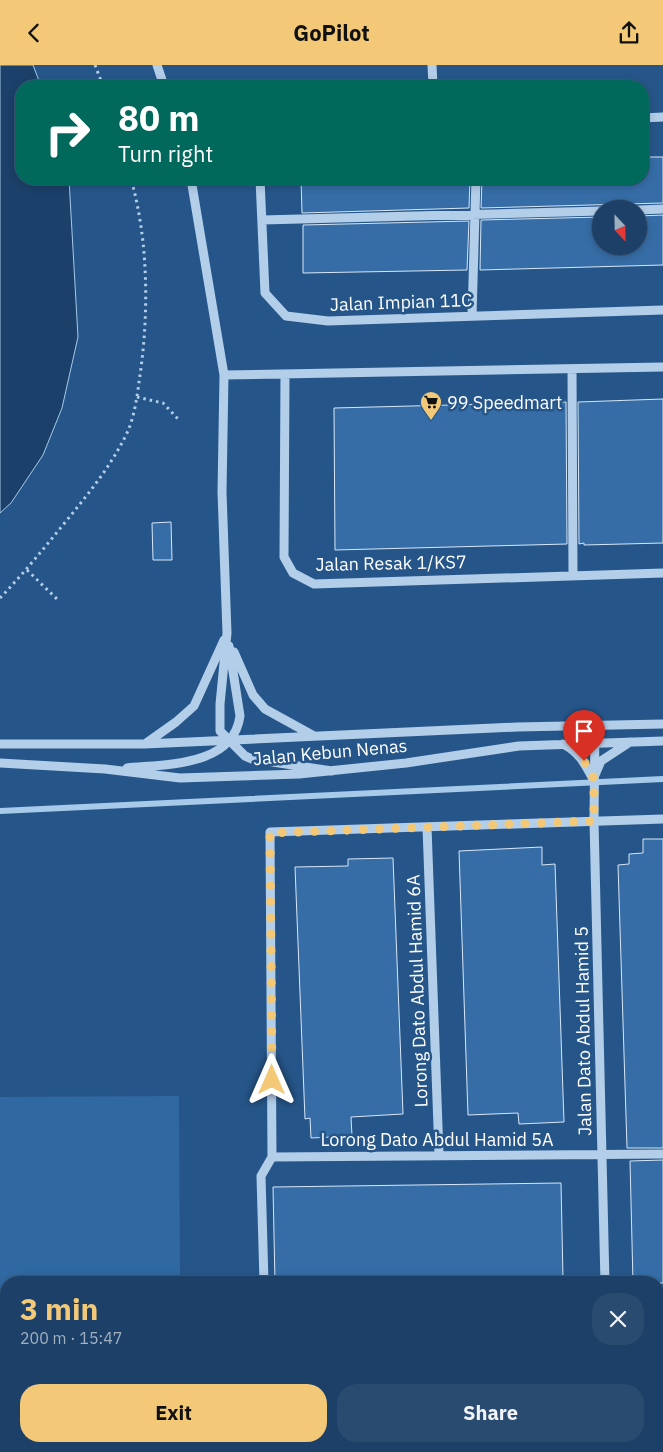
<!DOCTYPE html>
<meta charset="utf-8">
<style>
body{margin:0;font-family:"IBM Plex Sans",sans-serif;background:#294b70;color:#f1f3f6;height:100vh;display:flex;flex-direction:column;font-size:19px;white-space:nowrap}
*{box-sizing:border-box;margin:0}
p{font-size:16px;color:#a0afc0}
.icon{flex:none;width:28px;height:28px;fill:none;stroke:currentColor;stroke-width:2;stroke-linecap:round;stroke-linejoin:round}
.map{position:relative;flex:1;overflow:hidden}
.drawer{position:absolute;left:0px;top:1211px;width:664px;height:176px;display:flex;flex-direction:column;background:#1c4067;border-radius:20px 20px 0 0;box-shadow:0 2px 8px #0003,0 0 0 1px #3a597b}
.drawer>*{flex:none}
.top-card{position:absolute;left:15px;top:15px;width:634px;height:105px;border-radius:20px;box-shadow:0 2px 8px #0003,0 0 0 1px #3a597b;background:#00695c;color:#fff;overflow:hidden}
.needle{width:32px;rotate:158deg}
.tools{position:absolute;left:592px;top:135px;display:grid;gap:10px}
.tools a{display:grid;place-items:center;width:55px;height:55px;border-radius:50%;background:#1c4067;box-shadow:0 2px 8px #0003,0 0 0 1px #3a597b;font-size:25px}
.pin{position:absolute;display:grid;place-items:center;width:42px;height:42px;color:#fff;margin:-51px -21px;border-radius:50% 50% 50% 0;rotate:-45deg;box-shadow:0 0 5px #0007}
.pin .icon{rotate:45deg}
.me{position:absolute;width:55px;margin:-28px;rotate:0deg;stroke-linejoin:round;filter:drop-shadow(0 0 4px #0008)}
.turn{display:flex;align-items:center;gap:18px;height:105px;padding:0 20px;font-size:22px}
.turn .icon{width:65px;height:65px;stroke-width:2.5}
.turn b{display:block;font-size:35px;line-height:42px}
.round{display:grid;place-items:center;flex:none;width:52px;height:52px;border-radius:20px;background:#294b70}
.overview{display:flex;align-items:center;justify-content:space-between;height:85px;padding:0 20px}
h1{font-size:30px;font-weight:700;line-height:38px;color:#f3c978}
.primary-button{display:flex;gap:10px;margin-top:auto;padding:10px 20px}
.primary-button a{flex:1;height:58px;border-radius:20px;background:#f3c978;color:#111;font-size:20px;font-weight:700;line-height:58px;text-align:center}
.primary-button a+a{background:#294b70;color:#f1f3f6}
header{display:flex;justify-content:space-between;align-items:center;height:65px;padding:0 20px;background:#f3c978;color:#111;font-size:22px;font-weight:700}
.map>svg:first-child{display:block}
.green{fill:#3068a1}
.water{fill:#1b4069;stroke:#a7c9ea}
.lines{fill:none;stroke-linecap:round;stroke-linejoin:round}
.stream{stroke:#a7c9ea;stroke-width:6}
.building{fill:#366da6;stroke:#d7e7f7}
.path{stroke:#b3cee9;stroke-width:3;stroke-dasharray:2.5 4;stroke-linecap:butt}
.minor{stroke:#b3cee9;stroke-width:9}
.route{stroke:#f3c978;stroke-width:9;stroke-dasharray:0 16.2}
.labels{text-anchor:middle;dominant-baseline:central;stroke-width:5;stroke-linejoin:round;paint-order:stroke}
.street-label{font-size:18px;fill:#fff;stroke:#265689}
.poi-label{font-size:18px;fill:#fff;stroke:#265689;text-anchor:start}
</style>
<header><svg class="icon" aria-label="back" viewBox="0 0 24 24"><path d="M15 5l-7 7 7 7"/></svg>GoPilot<svg class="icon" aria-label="share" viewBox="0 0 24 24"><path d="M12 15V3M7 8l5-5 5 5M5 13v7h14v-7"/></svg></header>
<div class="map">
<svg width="663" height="1387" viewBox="0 0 663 1387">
<rect width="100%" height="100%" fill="#265689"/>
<path class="green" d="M179 1031 180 1217 6 1218V1224H0V1032Z"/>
<path class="water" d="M0 0H33L41 21H21V114H69L78 272 62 343 43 390 11 438 0 448Z"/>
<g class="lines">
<path class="stream" d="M0 746 663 714"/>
</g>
<path class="building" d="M642 92H663V138L481 143 482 114H642Z
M301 114H470L469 143 302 148Z
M663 150V200L480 205 481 155 601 152V181H639V151Z
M469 156 467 205 303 208V160Z
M663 334V478L584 480V478L579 479 578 337Z
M566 337 567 479 335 485 334 343Z
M171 457 172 495H153L152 458Z
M643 774H663V1083H627L618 800 629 799V789L643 788Z
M542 782V800L555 799 564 1057 519 1059 518 1048 468 1050 459 786Z
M393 793 403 1049 351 1052 352 1071 311 1073 310 1053 305 1054 295 802 348 801V794Z
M663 1095V1218H633L630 1096Z
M561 1118 563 1214 275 1217 273 1122Z"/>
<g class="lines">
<path class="path" d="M95 0 103 21
M137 332 163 338 178 354
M27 505 58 535
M0 533C24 508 45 482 67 455 89 428 111 401 127 368 134 353 137 333 139 317 149 253 149 177 131 114"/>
<path class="minor" d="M157 0 164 21
M432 0 433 21
M642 53 663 52
M191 114 224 310 222 427 227 568 220 639V666L245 691 252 694 332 706
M260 114 265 228 286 251 328 256 663 245
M639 145 663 144
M262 155 601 146
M472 251 476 114
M572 304 573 510
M285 309 284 492 293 508 314 519 663 508
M224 310 663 302
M234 587 253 630 265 644 314 671
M595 660 594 756 605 1218
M0 679H144L517 662 663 659
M145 679 176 657 194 641 224 575
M563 679C579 687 585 699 593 714
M0 698 105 704 180 713 299 709 406 698 519 681 663 676
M127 703C165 699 233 702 240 651L229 581
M595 710 601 696 630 677
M427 762 439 1089
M272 1092 663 1089
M264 1218 261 1111 272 1092 270 767 663 754
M269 1381V1387
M609 1381V1387"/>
</g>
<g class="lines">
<path class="route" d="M272 1015 270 768 594 756V714L584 696"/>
</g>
<defs>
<g id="supermarket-pin" transform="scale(1.125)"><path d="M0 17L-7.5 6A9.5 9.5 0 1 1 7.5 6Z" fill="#f3c978" stroke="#265689"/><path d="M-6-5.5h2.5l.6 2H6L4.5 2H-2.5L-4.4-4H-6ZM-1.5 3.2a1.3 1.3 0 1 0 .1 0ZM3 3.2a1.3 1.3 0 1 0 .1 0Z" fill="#111"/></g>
</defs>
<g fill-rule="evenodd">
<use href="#supermarket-pin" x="431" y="337"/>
</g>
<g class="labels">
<g class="street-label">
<text transform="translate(401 237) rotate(-2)">Jalan Impian 11C</text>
<text transform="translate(391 498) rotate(-1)">Jalan Resak 1/KS7</text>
<text transform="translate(330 687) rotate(-5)">Jalan Kebun Nenas</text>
<text transform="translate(417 926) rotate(-92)">Lorong Dato Abdul Hamid 6A</text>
<text transform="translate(583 966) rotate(-91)">Jalan Dato Abdul Hamid 5</text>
<text x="437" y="1074">Lorong Dato Abdul Hamid 5A</text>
</g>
<g class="poi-label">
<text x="447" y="337">99 Speedmart</text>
</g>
</g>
</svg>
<div class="tools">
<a><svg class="needle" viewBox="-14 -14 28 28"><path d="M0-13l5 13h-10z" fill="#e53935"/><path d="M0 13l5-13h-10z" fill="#a0afc0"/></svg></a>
</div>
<div class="pin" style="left:584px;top:696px;background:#d93025"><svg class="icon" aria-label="arrive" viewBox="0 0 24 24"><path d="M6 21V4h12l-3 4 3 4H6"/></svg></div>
<svg class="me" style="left:272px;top:1015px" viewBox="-20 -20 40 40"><path d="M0-17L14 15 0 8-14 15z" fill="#f3c978" stroke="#fff" stroke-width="4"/></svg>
<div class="top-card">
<div class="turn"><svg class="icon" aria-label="right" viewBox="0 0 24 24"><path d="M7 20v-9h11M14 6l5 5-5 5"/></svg><div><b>80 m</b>Turn right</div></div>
</div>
<section class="drawer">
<div class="overview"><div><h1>3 min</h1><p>200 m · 15:47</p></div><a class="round"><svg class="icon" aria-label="close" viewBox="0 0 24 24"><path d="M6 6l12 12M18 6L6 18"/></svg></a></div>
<div class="primary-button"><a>Exit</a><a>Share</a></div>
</section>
</div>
